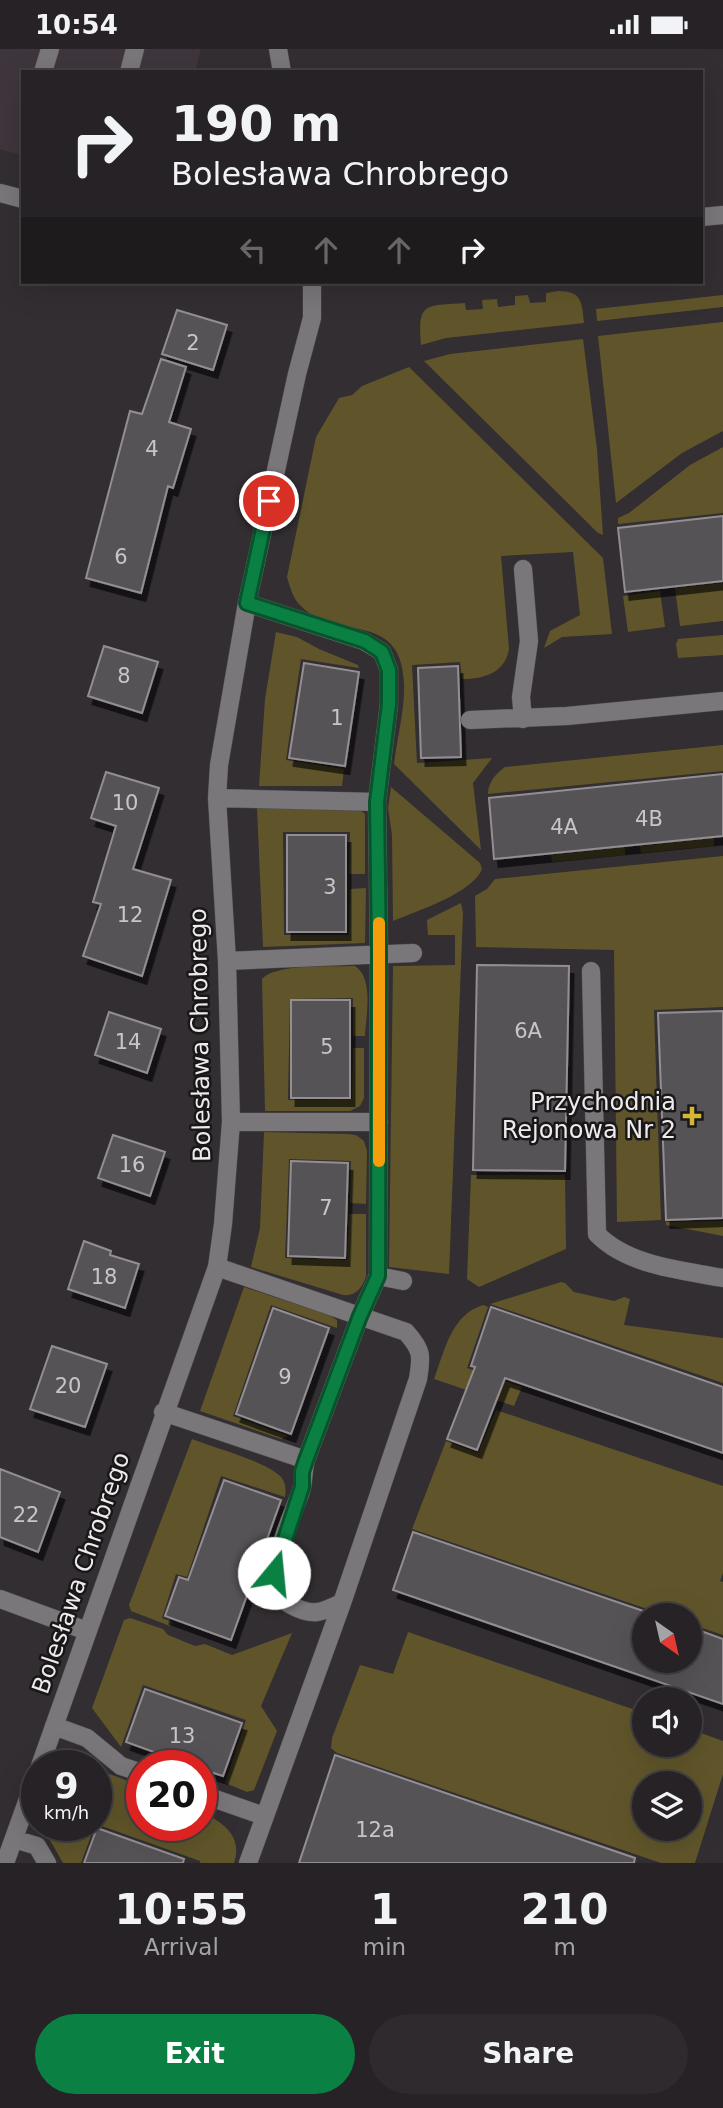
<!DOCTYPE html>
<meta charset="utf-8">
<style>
body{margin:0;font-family:"DejaVu Sans",sans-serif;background:#2e2a2d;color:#f1f3f6;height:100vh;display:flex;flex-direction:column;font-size:26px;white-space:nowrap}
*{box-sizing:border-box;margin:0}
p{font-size:23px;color:#a4a4a7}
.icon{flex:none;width:38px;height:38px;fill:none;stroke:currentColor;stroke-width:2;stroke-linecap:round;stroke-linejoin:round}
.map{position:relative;height:1814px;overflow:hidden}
.side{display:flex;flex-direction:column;background:#262225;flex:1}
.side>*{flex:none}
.hud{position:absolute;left:21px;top:21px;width:682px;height:214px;border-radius:0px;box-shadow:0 7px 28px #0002,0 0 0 2px #423f42;background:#262225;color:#f1f3f6;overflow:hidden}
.needle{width:46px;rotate:146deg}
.buttons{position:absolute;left:632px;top:1554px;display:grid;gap:14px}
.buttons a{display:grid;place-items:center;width:70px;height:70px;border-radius:50%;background:#262225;box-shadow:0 7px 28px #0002,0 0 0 2px #423f42;font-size:35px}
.speed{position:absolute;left:21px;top:1701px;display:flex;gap:14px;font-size:35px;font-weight:700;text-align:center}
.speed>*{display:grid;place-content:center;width:91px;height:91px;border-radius:50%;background:#262225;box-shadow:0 7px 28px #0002,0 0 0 2px #423f42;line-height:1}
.speed small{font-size:18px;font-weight:400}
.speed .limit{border:10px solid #d22;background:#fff;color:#111}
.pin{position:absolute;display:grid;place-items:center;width:60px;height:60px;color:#fff;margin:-30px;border:4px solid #fff;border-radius:50%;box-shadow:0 2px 7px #0007}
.me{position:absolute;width:77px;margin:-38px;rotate:17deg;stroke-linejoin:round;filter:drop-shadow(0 0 5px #0008)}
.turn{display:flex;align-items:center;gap:24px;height:147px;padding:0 35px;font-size:32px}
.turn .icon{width:91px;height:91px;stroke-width:2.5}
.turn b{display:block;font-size:49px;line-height:60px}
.lanes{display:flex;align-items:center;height:66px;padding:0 35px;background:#0003;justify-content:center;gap:35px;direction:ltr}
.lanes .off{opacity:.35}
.eta{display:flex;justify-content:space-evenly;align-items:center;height:119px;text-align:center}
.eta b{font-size:42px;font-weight:700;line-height:49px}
.action{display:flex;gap:14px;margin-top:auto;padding:14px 35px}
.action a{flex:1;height:80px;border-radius:42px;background:#0b8043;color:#fff;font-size:28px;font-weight:700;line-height:80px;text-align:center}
.action a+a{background:#2e2a2d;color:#f1f3f6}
.status{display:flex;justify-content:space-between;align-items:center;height:49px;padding:0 35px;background:#262225;direction:ltr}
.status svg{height:19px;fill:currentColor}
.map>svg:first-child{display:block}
.built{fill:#3f353d}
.green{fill:#60552a;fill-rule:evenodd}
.building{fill:#575256;stroke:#938e92;stroke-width:2;filter:url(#shadow)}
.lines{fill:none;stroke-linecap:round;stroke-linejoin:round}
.minor-casing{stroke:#504c4f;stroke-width:19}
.minor{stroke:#797779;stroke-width:18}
.route-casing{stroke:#07532c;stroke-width:18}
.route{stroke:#0b8043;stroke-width:12}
.slow{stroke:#f59e0b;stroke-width:12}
.poi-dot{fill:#d3b635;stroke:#191718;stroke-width:2.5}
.labels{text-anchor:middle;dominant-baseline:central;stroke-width:5;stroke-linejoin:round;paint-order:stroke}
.number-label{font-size:21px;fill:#c8c5c7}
.street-label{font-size:24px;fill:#eeebed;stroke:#191718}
.poi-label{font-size:24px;fill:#eeebed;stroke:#191718;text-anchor:end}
</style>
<div class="status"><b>10:54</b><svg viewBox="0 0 49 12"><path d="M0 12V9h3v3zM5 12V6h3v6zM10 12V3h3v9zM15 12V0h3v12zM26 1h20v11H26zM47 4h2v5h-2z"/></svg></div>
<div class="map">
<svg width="723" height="1814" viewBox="0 0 723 1814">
<defs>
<filter id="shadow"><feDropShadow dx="4.5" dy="8" stdDeviation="0" flood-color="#0009"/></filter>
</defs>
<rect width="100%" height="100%" fill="#322e31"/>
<path class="built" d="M0 0H201L195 23H23V107L0 100Z"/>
<path class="green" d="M558 242C582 242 582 253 584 274L446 289 421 296C417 252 426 257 465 254L466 261 483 260 482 251 497 250 498 258 515 256V247L528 246 530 254 546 253V244Z
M723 246V258L597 272 596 260Z
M723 273V382L682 404 616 454 598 287Z
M583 290 597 400 603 486 598 484 424 312 450 305Z
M409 318 603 509 612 585 562 588 544 599 550 582 580 566 573 503 501 507 509 600C505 624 484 630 462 630L460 613 412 616 417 714 492 709 473 734 481 801 394 715C397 689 405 661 404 634 401 560 336 593 301 557 293 550 290 538 287 528L316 388 339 349 352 346 362 337Z
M723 398V464L618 475V469L629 464 690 416Z
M723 534V572L680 577 675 539Z
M660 542 665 578 628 583 623 547Z
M276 583 297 588 319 600 358 616 359 619 301 610 286 711 344 720 342 737H259L265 650Z
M723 586V606L678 609 676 595 678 590Z
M723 696V722L488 745C488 734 495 725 505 718Z
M391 738 480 814 482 820C473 844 417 862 393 872L392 786 388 759Z
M257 759 354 760 360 761 365 765V825H349L350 783H283L284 886H349L350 840 366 839 365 894 263 898Z
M714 789V797L641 804 640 797Z
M625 798V806L552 813 551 806Z
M723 807V958L654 961 661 1171 617 1173 614 901 476 898 475 847 487 840 495 830Z
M461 854 463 864 449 1225 389 1218 393 917 455 916V886H428L427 871Z
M355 917C374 929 366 966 365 987H353V949L290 950 288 1051 352 1050 353 999H364V1049L360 1057 350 1062H265L262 930C276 914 333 918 355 917Z
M264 1083 347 1085 356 1086 364 1092 367 1102 366 1155 350 1154 351 1112 289 1110 285 1209 347 1211 349 1165H366V1227C363 1238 355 1248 343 1246L251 1218 260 1179Z
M471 1126H565L566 1200 479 1238 467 1230Z
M723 1172V1187L666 1176V1173Z
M561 1233 565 1234 574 1243 614 1252 624 1248 630 1250 624 1276 723 1289V1334L490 1255Z
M244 1238 329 1266 337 1271V1279L271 1256 233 1367 288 1387 281 1390 200 1362Z
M483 1256 488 1258 467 1319 522 1338 514 1357 434 1330C445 1301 451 1266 483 1256Z
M496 1361 723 1437V1524L720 1532 723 1533V1586L690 1575V1566H665L412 1480 446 1392 478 1404Z
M192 1390C214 1399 265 1412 280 1427 286 1433 286 1440 285 1448L221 1427 187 1528 176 1525 162 1569 172 1573 170 1577 131 1562 129 1556Z
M130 1569 163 1580 168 1586 195 1597 205 1595 232 1606 292 1584 261 1657 277 1682 254 1741 247 1743 225 1734 246 1671 143 1636 121 1698 92 1659 124 1571Z
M408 1583 644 1664V1696H690V1680L723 1692V1725L695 1814H661L337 1704 331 1699 332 1689 360 1616 393 1625ZM644 1734H690V1780H644Z
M96 1720 142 1737V1776H201V1763C223 1773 243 1787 234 1814H200V1812L96 1775Z
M50 1776H95L81 1814H63L47 1786Z"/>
<path class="building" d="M177 261 227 276 213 321 162 305Z
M161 310 186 318 169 373 191 380 173 439 168 437 141 544 86 529 130 362 142 365Z
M723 467V532L625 543 618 479Z
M104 597 158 613 142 664 88 647Z
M304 614 359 623 345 717 289 709Z
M458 617 461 708 421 709 418 619Z
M106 723 159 739 133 820 171 831 142 927 83 907 101 855 93 853 116 777 91 769Z
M723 725V787L494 810 489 749Z
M287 786H346V883H287Z
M477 916 569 917 565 1122 473 1121Z
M291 951H350V1049H291Z
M723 962V1169L666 1171 658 964Z
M109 963 161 980 147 1024 95 1006Z
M113 1086 165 1103 150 1147 98 1129Z
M291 1112 348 1114 345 1209 288 1207Z
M84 1192 111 1202 110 1206 139 1215 125 1259 68 1240Z
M491 1258 723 1338V1404L505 1329 477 1401 447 1390 475 1318 471 1317Z
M273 1259 329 1279 291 1385 236 1365Z
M52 1297 107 1315 85 1378 30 1360Z
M0 1420 60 1443 38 1503 0 1488Z
M224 1431 281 1451 231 1591 165 1567 179 1528 188 1531Z
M413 1483 655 1566H644V1612H690V1578L723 1590V1655L393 1541Z
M145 1640 242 1674 223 1727 201 1720V1717H193L126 1693Z
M335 1706 635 1809 634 1814H299Z
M97 1779 184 1810 183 1814H84Z"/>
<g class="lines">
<g class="minor-casing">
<path id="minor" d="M278 0 282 23
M43 23 50 0
M129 23 135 0
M0 144 23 150
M702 168 723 166
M247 554 364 592 382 603 389 621V655L377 753 379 905 378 1227 360 1267 306 1411C303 1421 304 1432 301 1442 292 1470 255 1538 291 1556 298 1560 309 1564 317 1563 325 1562 334 1557 342 1554
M523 670 521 648 529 592 523 520
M470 671 567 667 723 652
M217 749 377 753
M227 912 413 904
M591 922 597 1185C628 1217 682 1221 723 1229
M231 1073H379
M217 1218 406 1283C422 1301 422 1306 418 1330L342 1554 248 1814
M378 1227 403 1232
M163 1363 306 1411
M0 1550 87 1582
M54 1677 87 1689 121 1717 142 1724
M40 1717 217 1218 223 1175 231 1073 227 912 217 749 219 716 247 554 297 325 312 269V233
M201 1745 264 1767
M14 1790 37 1797 47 1814
M5 1814 37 1725"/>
</g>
<use href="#minor" class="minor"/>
</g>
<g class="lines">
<g class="route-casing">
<path id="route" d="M269 452 247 554 365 592 382 603 389 621V655L377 753 379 905 378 1227 360 1267 306 1411 302 1423V1438L274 1524"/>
</g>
<use href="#route" class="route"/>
<path class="slow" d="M379 1112V874"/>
</g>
<path class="poi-dot" d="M688.5 1056.5h7v7h7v7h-7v7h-7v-7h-7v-7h7z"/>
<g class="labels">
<g class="number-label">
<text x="193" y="294">2</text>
<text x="152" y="400">4</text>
<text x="121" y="508">6</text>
<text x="124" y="627">8</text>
<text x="337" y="669">1</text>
<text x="125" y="754">10</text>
<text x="649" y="770">4B</text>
<text x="564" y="778">4A</text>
<text x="330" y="838">3</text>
<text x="130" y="866">12</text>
<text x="528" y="982">6A</text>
<text x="128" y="993">14</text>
<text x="327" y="998">5</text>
<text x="132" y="1116">16</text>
<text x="326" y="1159">7</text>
<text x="104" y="1228">18</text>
<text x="285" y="1328">9</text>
<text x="68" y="1337">20</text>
<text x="26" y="1466">22</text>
<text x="182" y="1687">13</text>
<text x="375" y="1781">12a</text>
</g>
<g class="street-label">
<text transform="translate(200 986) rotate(-91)">Bolesława Chrobrego</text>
<text transform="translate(81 1524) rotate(-71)">Bolesława Chrobrego</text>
</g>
<g class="poi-label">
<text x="676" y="1053">Przychodnia<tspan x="676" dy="28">Rejonowa Nr 2</tspan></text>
</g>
</g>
</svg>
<div class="buttons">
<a><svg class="needle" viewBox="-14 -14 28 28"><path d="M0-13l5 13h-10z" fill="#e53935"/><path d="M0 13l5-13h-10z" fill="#a4a4a7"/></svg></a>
<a><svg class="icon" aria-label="sound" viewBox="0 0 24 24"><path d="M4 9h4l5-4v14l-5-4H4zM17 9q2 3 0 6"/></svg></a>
<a><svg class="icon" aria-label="layers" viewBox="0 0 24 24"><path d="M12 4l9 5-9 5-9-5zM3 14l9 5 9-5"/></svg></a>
</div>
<div class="speed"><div>9<small>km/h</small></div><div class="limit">20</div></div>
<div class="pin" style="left:269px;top:452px;background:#d93025"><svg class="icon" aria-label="arrive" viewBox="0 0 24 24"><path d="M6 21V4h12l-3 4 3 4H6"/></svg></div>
<svg class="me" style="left:274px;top:1524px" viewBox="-20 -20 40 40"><circle r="19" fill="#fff"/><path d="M0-13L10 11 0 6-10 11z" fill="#0b8043"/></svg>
<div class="hud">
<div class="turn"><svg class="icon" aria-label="right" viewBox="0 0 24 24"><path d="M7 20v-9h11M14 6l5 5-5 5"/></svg><div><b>190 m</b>Bolesława Chrobrego</div></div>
<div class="lanes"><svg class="icon off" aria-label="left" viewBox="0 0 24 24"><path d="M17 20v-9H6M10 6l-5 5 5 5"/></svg><svg class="icon off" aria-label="ahead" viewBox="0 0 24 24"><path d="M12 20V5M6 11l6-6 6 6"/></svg><svg class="icon off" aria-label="ahead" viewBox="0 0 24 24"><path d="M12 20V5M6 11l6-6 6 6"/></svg><svg class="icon" aria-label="right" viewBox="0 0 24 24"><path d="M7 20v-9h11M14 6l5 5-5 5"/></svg></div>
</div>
</div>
<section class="side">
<div class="eta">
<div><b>10:55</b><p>Arrival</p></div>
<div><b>1</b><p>min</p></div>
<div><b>210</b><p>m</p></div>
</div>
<div class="action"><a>Exit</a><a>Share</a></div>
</section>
